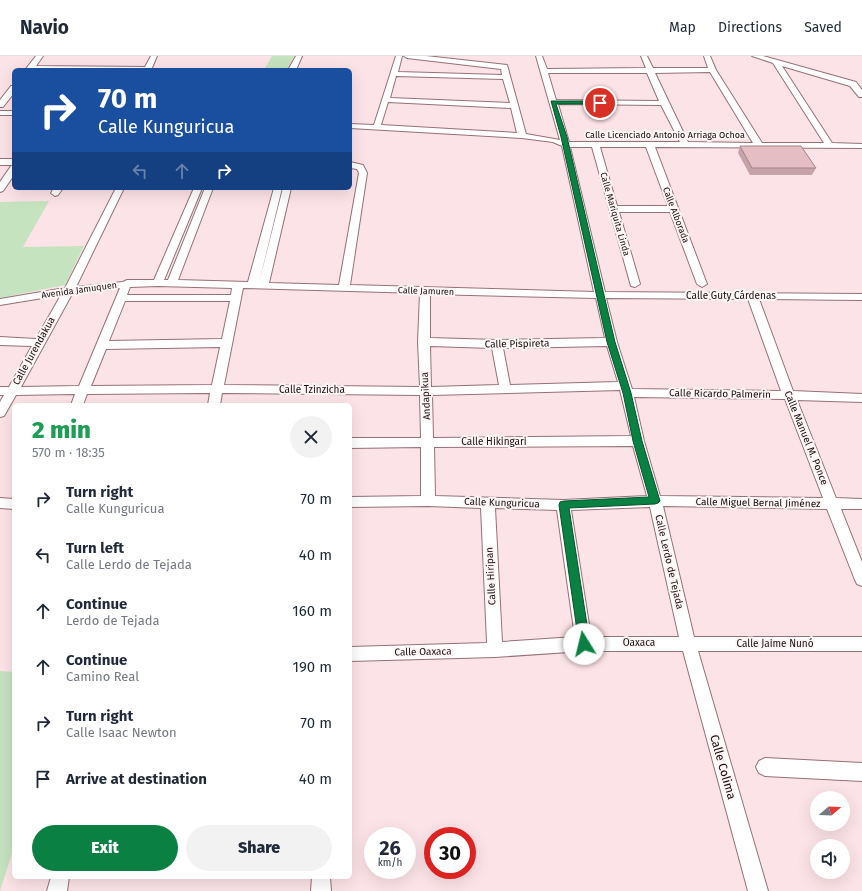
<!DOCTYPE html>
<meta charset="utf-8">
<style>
body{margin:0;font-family:"Fira Sans",sans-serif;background:#f2f2f3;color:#1f2937;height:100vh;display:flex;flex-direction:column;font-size:15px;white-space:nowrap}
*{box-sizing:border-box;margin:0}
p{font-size:13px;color:#747a83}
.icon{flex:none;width:22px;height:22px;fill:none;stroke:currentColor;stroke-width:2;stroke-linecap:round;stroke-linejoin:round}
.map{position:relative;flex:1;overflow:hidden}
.sheet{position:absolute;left:12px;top:347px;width:340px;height:476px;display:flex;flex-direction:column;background:#fff;border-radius:6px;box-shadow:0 4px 16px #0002}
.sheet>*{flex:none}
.banner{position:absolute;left:12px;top:12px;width:340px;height:122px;border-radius:6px;box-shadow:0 4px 16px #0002;background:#1a4fa0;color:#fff;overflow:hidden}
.needle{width:26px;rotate:71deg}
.buttons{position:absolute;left:810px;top:735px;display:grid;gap:8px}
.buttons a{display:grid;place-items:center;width:40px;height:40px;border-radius:50%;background:#fff;box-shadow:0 4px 16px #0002;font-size:20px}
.speed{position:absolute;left:364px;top:771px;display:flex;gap:8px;font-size:20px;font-weight:700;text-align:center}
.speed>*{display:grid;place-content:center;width:52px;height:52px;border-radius:50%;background:#fff;box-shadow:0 4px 16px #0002;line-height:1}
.speed small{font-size:10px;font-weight:400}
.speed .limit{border:6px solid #d22;background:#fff;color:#111}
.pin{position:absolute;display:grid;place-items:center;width:34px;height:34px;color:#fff;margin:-17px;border:2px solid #fff;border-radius:50%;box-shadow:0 1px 4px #0007}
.me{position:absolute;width:44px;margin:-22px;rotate:351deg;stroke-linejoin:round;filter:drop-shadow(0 0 3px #0008)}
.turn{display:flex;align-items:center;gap:14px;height:84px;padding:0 20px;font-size:18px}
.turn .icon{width:52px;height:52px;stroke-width:2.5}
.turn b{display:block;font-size:28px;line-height:34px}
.lanes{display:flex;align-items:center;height:38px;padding:0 20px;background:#0003;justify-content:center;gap:20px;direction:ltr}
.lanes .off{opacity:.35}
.round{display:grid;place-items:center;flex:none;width:42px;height:42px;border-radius:21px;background:#f2f2f3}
.summary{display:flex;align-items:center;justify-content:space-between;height:68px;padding:0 20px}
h1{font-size:24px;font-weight:800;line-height:30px;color:#1e9e55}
.cta{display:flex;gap:8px;margin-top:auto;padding:8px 20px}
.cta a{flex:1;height:46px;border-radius:24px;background:#0b8043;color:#fff;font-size:16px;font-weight:800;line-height:46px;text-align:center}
.cta a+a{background:#f2f2f3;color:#1f2937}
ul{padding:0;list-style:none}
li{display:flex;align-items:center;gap:12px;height:56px;padding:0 20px}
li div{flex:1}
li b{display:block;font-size:15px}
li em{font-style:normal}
header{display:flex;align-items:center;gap:24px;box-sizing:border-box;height:56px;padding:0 20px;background:#fff;border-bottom:1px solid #e0e1e3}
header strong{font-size:19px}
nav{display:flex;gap:22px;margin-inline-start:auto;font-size:14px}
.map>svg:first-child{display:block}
.green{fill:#c6e3c0}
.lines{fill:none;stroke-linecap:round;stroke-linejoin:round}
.minor-casing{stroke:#947177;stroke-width:2}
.minor{fill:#fff;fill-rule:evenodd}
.wall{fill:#c5a3a9}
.building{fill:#e5bec4;stroke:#a08589}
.route{fill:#0b8043;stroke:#07532c}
.labels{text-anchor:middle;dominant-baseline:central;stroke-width:4;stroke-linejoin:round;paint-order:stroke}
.far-street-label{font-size:9px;fill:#190d0f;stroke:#fef5f6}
.street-label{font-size:10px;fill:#190d0f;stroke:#fef5f6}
.near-street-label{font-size:12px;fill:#190d0f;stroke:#fef5f6}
</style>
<header>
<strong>Navio</strong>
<nav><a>Map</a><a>Directions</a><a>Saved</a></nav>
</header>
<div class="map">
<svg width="862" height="835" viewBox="0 0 862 835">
<rect width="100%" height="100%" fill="#fce3e7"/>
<path class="green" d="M272 0H294L287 14H264Z
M49 145 23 191 84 190 65 229 0 242V146Z
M0 615 14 616V791L0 835Z"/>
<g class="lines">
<g class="minor-casing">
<path id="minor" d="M36 0H43L36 10 145 11 151 0H157L151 14H25Z
M296 0H302L296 14H288Z
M396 0H402L398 16 502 19 501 13 407 2 404 0H426L507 9 526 78 560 84 536 0H542L547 13 646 12 641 0H647L653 12H708L704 0H710L716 14 762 87H824L773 7 752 0H763L856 26 862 34V41H859L850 30 782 10 832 87 862 88V92L655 91 707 228 702 231 697 228 670 156H619L640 228 635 231 631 230 592 91H570L605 236 862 238V244L759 243 793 335 862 338V346L797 344 836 442 862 443V453H841L862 506V530L857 528 855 524 827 453 663 450 694 581H862V595H698L768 835H748L683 595H584L495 601 350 605V591L487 587 481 452 428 450 350 451V441L421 440V391L350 392V382H421L420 339 222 337 220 349H208L210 337 87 338 83 349H71L75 338 16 339 4 360 0 361V346L4 339H0V331H9L32 290 0 289V281L36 283 61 239 0 249V243L65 232 116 132H124L76 231 123 226 127 224H154L194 132H202L164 224H168L205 132H213L178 224 248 226 274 132H282L259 227 283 132H291L269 227 339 229 359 117 357 113 350 112V106L363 109 367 117 350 229 594 236 562 90 553 86 522 82 350 72V68L374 69ZM710 16 753 87 688 86 655 17ZM548 17H647L659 45 556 44ZM396 20 503 23 510 47 390 42ZM388 46 511 52 517 77 381 69ZM558 48 661 49 680 86H569ZM600 91H646L668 150H617ZM158 230 232 232 231 239H127L130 231ZM120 232 79 330 21 331 72 238ZM243 232 420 237 418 286 420 331 224 329ZM430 238 596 242 605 282 497 284 430 282ZM606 242 748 243 781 335 632 333 617 286ZM125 245H230L222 283 109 285ZM430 290 492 292 499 329 431 331ZM607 290 618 326 510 329 503 292ZM220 291 212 329 91 330 106 293ZM620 334 631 380 433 382 432 339ZM634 341 785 343 823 442 660 440 644 385ZM633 390 647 440 563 444 435 440 434 391ZM650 451 679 581H591L571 454ZM495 452 557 454 575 581 502 586Z
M11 30H14V37L3 51H0V44Z
M0 55H14V59H0Z
M0 103H14V109H0Z
M14 109V119L3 135 0 136V126L11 110Z
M54 132H63L58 139 55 140 51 137Z
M0 442 14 443V453L0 452Z
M765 702 862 707V725L765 720 759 717 756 711 759 705Z
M51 821H69L67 835H47Z
M312 821H330L331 835H311Z"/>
</g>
<use href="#minor" class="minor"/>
</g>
<path class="wall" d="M740 90 816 112 812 119H750L738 97Z"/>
<path class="building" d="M740 90H801L816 112H752Z"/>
<path class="route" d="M551 45H600L603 47 600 48H556L567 81 615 286 631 337 642 385 660 445 658 447 655 448 569 452 590 588 588 591 584 593 581 591 579 588 559 449 560 446 564 445 649 441 633 385 623 337 607 286 561 81Z"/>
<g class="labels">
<g class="far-street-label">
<text x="665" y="79">Calle Licenciado Antonio Arriaga Ochoa</text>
<text transform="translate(615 158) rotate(74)">Calle Mariquita Linda</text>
<text transform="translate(676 159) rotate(69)">Calle Alborada</text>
<text transform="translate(79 234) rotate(-8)">Avenida Jamuquen</text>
<text transform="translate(426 235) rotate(2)">Calle Jamuren</text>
</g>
<g class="street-label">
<text x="731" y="240">Calle Guty Cárdenas</text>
<text transform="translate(517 288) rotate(-1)">Calle Pispireta</text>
<text transform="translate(34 295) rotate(-61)">Calle Jurendakua</text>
<text x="312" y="334">Calle Tzinzicha</text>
<text transform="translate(720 338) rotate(1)">Calle Ricardo Palmerin</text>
<text transform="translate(426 340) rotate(-93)">Andapikua</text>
<text transform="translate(806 382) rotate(68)">Calle Manuel M. Ponce</text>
<text x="494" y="386">Calle Hikingari</text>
<text transform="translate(502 447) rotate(2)">Calle Kunguricua</text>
<text transform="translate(758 447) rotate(1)">Calle Miguel Bernal Jiménez</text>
<text transform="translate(669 506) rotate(77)">Calle Lerdo de Tejada</text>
<text transform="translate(491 520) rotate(-93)">Calle Hiripan</text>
<text x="639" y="587">Oaxaca</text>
<text x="775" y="588">Calle Jaime Nunó</text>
<text transform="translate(423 596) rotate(-1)">Calle Oaxaca</text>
</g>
<g class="near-street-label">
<text transform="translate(723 711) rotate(74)">Calle Colima</text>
</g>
</g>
</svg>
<div class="buttons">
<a><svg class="needle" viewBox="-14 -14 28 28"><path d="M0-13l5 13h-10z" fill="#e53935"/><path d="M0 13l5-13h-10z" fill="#747a83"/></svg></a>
<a><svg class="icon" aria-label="sound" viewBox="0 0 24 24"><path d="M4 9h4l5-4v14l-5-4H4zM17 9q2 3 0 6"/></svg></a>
</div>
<div class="speed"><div>26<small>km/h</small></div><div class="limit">30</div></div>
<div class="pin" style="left:600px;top:47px;background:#d93025"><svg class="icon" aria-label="arrive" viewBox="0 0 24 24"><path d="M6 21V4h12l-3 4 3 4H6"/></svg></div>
<svg class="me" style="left:584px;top:588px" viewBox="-20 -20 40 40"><circle r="19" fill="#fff"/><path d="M0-13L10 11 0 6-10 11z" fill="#0b8043"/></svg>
<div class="banner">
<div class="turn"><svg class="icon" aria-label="right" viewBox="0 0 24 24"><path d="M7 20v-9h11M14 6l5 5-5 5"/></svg><div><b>70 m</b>Calle Kunguricua</div></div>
<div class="lanes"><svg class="icon off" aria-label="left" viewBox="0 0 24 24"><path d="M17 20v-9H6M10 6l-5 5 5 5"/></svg><svg class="icon off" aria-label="ahead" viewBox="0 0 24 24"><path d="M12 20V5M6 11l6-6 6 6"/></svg><svg class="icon" aria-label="right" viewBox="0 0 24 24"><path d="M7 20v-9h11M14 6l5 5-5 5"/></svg></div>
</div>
<section class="sheet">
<div class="summary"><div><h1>2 min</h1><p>570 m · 18:35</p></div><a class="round"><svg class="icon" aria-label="close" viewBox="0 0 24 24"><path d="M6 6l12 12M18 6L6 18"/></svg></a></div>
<ul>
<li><svg class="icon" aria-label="right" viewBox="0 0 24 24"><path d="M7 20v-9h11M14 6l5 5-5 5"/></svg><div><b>Turn right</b><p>Calle Kunguricua</p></div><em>70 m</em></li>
<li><svg class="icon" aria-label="left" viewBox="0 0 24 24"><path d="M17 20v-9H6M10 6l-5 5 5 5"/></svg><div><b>Turn left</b><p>Calle Lerdo de Tejada</p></div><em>40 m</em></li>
<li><svg class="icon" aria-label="ahead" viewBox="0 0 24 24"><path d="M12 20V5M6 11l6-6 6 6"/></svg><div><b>Continue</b><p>Lerdo de Tejada</p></div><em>160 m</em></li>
<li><svg class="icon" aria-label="ahead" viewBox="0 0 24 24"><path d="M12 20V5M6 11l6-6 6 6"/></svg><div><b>Continue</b><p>Camino Real</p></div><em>190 m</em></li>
<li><svg class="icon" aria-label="right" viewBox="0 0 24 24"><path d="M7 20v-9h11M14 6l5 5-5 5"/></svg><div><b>Turn right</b><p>Calle Isaac Newton</p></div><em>70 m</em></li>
<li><svg class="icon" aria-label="arrive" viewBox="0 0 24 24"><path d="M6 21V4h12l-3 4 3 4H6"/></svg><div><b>Arrive at destination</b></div><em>40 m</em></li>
</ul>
<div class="cta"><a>Exit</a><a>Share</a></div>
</section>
</div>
